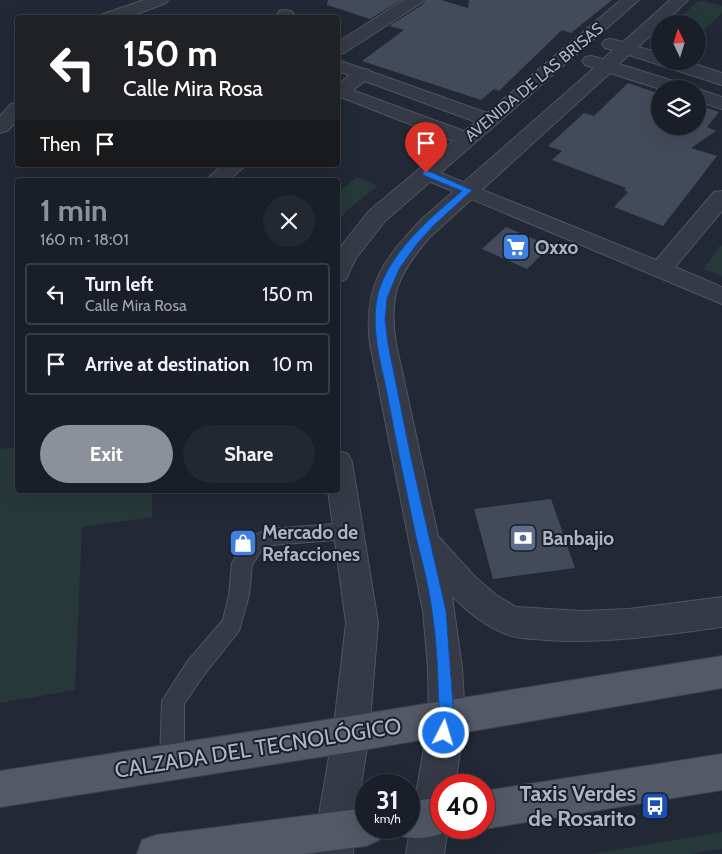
<!DOCTYPE html>
<meta charset="utf-8">
<style>
body{margin:0;font-family:Cabin,sans-serif;background:#232730;color:#f1f3f6;height:100vh;display:flex;flex-direction:column;font-size:19px;white-space:nowrap}
*{box-sizing:border-box;margin:0}
p{font-size:16px;color:#9fa2a8}
.icon{flex:none;width:28px;height:28px;fill:none;stroke:currentColor;stroke-width:2;stroke-linecap:round;stroke-linejoin:round}
.map{position:relative;flex:1;overflow:hidden}
.panel{position:absolute;left:15px;top:178px;width:325px;height:315px;display:flex;flex-direction:column;background:#1a1e28;border-radius:5px;box-shadow:0 5px 20px #0002,0 0 0 1px #383c45}
.panel>*{flex:none}
.banner{position:absolute;left:15px;top:15px;width:325px;height:152px;border-radius:5px;box-shadow:0 5px 20px #0002,0 0 0 1px #383c45;background:#202124;color:#fff;overflow:hidden}
.needle{width:32px;rotate:356deg}
.tools{position:absolute;left:651px;top:15px;display:grid;gap:10px}
.tools a{display:grid;place-items:center;width:55px;height:55px;border-radius:50%;background:#1a1e28;box-shadow:0 5px 20px #0002,0 0 0 1px #383c45;font-size:25px}
.speed{position:absolute;left:355px;top:774px;display:flex;gap:10px;font-size:25px;font-weight:700;text-align:center}
.speed>*{display:grid;place-content:center;width:65px;height:65px;border-radius:50%;background:#1a1e28;box-shadow:0 5px 20px #0002,0 0 0 1px #383c45;line-height:1}
.speed small{font-size:12px;font-weight:400}
.speed .limit{border:8px solid #d22;background:#fff;color:#111}
.pin{position:absolute;display:grid;place-items:center;width:42px;height:42px;color:#fff;margin:-51px -21px;border-radius:50% 50% 50% 0;rotate:-45deg;box-shadow:0 0 5px #0007}
.pin .icon{rotate:45deg}
.me{position:absolute;width:55px;margin:-28px;rotate:5deg;stroke-linejoin:round;filter:drop-shadow(0 0 4px #0008)}
.turn{display:flex;align-items:center;gap:18px;height:105px;padding:0 25px;font-size:22px}
.turn .icon{width:65px;height:65px;stroke-width:2.5}
.turn b{display:block;font-size:35px;line-height:42px}
.then{display:flex;align-items:center;height:48px;padding:0 25px;background:#0003;gap:10px;font-size:19px}
.round{display:grid;place-items:center;flex:none;width:52px;height:52px;border-radius:26px;background:#232730}
.summary{display:flex;align-items:center;justify-content:space-between;height:85px;padding:0 25px}
h1{font-size:30px;font-weight:800;line-height:38px;color:#8c9099}
.primary-button{display:flex;gap:10px;margin-top:auto;padding:10px 25px}
.primary-button a{flex:1;height:58px;border-radius:30px;background:#8c9099;color:#fff;font-size:20px;font-weight:800;line-height:58px;text-align:center}
.primary-button a+a{background:#232730;color:#f1f3f6}
ul{padding:0;list-style:none}
li{display:flex;align-items:center;gap:15px;height:62px;margin:0 10px 8px;padding:0 15px;border:2px solid #383c45;border-radius:5px}
li div{flex:1}
li b{display:block;font-size:19px}
li em{font-style:normal}
.map>svg:first-child{display:block}
.green{fill:#27383b}
.building{fill:#434b5a}
.lines{fill:none;stroke-linecap:round;stroke-linejoin:round}
.service-casing{stroke:#4f5561;stroke-width:2}
.minor-casing{stroke:#4f5561;stroke-width:2}
.tertiary-casing{stroke:#4f5561;stroke-width:2}
.primary-casing{stroke:#3e4350;stroke-width:2}
.service{fill:#353a46;fill-rule:evenodd}
.minor{fill:#353a46;fill-rule:evenodd}
.tertiary{fill:#353a46;fill-rule:evenodd}
.primary{fill:#535966;fill-rule:evenodd}
.route{fill:#1a73e8;stroke:#114b97}
.labels{text-anchor:middle;dominant-baseline:central;stroke-width:4;stroke-linejoin:round;paint-order:stroke}
.far-street-label{font-size:16px;fill:#afb5c3;stroke:#1a202b}
.poi-label{font-size:19px;font-weight:bold;fill:#afb5c3;stroke:#1a202b;text-anchor:start}
.near-street-label{font-size:22px;fill:#afb5c3;stroke:#1a202b}
.near-poi-label{font-size:22px;font-weight:bold;fill:#afb5c3;stroke:#1a202b;text-anchor:end}
</style>
<div class="map">
<svg width="722" height="854" viewBox="0 0 722 854">
<rect width="100%" height="100%" fill="#222835"/>
<path class="green" d="M704 1 722 6V13L704 30 698 28V24L675 22 697 2Z
M357 177 378 186 346 211 338 222V193Z
M720 245 722 246V276L704 269Z
M17 447 18 490H152V517L82 527 75 690 0 703V449Z
M722 832V849L690 854H591Z"/>
<path class="building" d="M328 0H401L370 19 327 5Z
M425 0H441L468 8 469 0H612L571 33 562 30 499 91 494 89 481 100 362 61 404 30 389 26 422 5Z
M628 83 660 94V126H698V105L719 112 707 127 716 131 691 148 717 156 663 226 614 207 628 192 624 190 626 188 552 160 562 151 548 146 584 113 594 116Z
M506 227 550 246 527 269 482 249Z
M551 499 575 568 493 579 474 509Z"/>
<g class="lines">
<g class="service-casing">
<path id="service" d="M348 523 355 525 358 531 355 537 348 539 271 545 261 551 252 565 249 595 239 631 203 676 184 704V762L180 770 172 774 164 770 160 762 162 701 187 662 223 620 229 595 232 563 247 539 268 529Z"/>
</g>
<g class="minor-casing">
<path id="minor" d="M144 0H168L166 3 126 18H101L103 14Z
M404 0H423L421 3 344 53 338 54V42Z
M285 10 291 11 298 18H278L277 15 279 11Z
M363 69 369 70 372 74 369 78 345 96 338 98V84L357 70Z
M18 102V120L7 131 0 133V116L11 104Z
M223 165H246L229 180H205Z
M426 167 656 260 714 192 722 191V211L675 267 722 287V304L419 177 416 173 419 169Z"/>
</g>
<g class="tertiary-casing">
<path id="tertiary" d="M621 0H639L385 221 356 258 346 279 338 282V250L369 211 453 141 338 96V85L464 131 476 122 338 71V60L487 113Z
M670 0H688L663 24H660V27L638 47 660 53V61H686L722 73V85L629 55 619 64 686 85 688 89H660L610 73 430 237C398 274 388 295 396 344L438 536 475 577 496 595 516 607 582 611 629 609 722 597V627C664 635 605 644 546 640 535 639 523 639 512 636 488 629 469 613 452 596L462 668 465 718 455 785H441V828H448L444 854H406L429 718 428 668 423 611 370 344C363 286 383 260 422 219L594 68 585 65 582 61 585 57 591 56 603 59 613 50 605 48 602 44 605 40 611 39 623 42Z
M698 89 722 97V109L698 101Z
M338 451 348 454 352 462 378 623 369 734 354 832 353 854H315L316 832 333 734 346 623 328 490H338Z"/>
</g>
<g class="primary-casing">
<path id="primary" d="M722 656V688L351 752 0 807V771L351 716Z
M722 754V790L484 829 481 828H484V791Z
M441 797V828H455L454 829C435 837 415 842 396 834L393 828H409V802Z
M366 808V828H385L379 840 366 846 304 854H137L142 840 156 835Z"/>
</g>
<use href="#service" class="service"/>
<use href="#minor" class="minor"/>
<use href="#tertiary" class="tertiary"/>
<use href="#primary" class="primary"/>
</g>
<path class="route" d="M426 170 472 190 433 226 416 245 399 269 387 298 385 320 388 344 411 458 446 611 454 718 450 739 444 741 439 739C436 730 440 719 439 709 438 677 437 643 432 611 429 586 422 561 416 537 406 489 396 441 387 393 381 363 371 330 377 299 385 256 430 218 462 191L423 175V171Z"/>
<defs>
<g id="supermarket-square" transform="scale(1.4375)"><rect x="-9" y="-9" width="18" height="18" rx="4" fill="#3f7fe0" stroke="#1a202b"/><path d="M-6-5.5h2.5l.6 2H6L4.5 2H-2.5L-4.4-4H-6ZM-1.5 3.2a1.3 1.3 0 1 0 .1 0ZM3 3.2a1.3 1.3 0 1 0 .1 0Z" fill="#fff"/></g>
<g id="bank-square" transform="scale(1.4375)"><rect x="-9" y="-9" width="18" height="18" rx="4" fill="#5c6f8a" stroke="#1a202b"/><path d="M-6-4H6V4H-6ZM0-2.3a2.3 2.3 0 1 0 0 4.6a2.3 2.3 0 1 0 0-4.6Z" fill="#fff"/></g>
<g id="shop-square" transform="scale(1.4375)"><rect x="-9" y="-9" width="18" height="18" rx="4" fill="#3f7fe0" stroke="#1a202b"/><path d="M-5-2.5h2.3a2.7 3.5 0 0 1 5.4 0H5L5.5 6h-11ZM-1.5-2.5h3a1.5 2.3 0 0 0-3 0Z" fill="#fff"/></g>
<g id="bus-square" transform="scale(1.4375)"><rect x="-9" y="-9" width="18" height="18" rx="4" fill="#1a4fb4" stroke="#1a202b"/><path d="M-5-6H5V4H4V6H2V4H-2V6H-4V4H-5ZM-3.5-4V0h7V-4ZM-3.5 1.2v1.5H-2V1.2ZM2 1.2v1.5H3.5V1.2Z" fill="#fff"/></g>
</defs>
<g fill-rule="evenodd">
<use href="#supermarket-square" x="516" y="247"/>
<use href="#bank-square" x="523" y="538"/>
<use href="#shop-square" x="243" y="543"/>
<use href="#bus-square" x="655" y="806"/>
</g>
<g class="labels">
<g class="far-street-label">
<text transform="translate(534 82) rotate(-40)">AVENIDA DE LAS BRISAS</text>
</g>
<g class="poi-label">
<text x="535" y="247">Oxxo</text>
<text x="262" y="532">Mercado de<tspan x="262" dy="22">Refacciones</tspan></text>
<text x="542" y="538">Banbajio</text>
</g>
<g class="near-street-label">
<text transform="translate(258 748) rotate(-9)">CALZADA DEL TECNOLÓGICO</text>
</g>
<g class="near-poi-label">
<text x="636" y="793">Taxis Verdes<tspan x="636" dy="25">de Rosarito</tspan></text>
</g>
</g>
</svg>
<div class="tools">
<a><svg class="needle" viewBox="-14 -14 28 28"><path d="M0-13l5 13h-10z" fill="#e53935"/><path d="M0 13l5-13h-10z" fill="#9fa2a8"/></svg></a>
<a><svg class="icon" aria-label="layers" viewBox="0 0 24 24"><path d="M12 4l9 5-9 5-9-5zM3 14l9 5 9-5"/></svg></a>
</div>
<div class="speed"><div>31<small>km/h</small></div><div class="limit">40</div></div>
<div class="pin" style="left:426px;top:173px;background:#d93025"><svg class="icon" aria-label="arrive" viewBox="0 0 24 24"><path d="M6 21V4h12l-3 4 3 4H6"/></svg></div>
<svg class="me" style="left:444px;top:733px" viewBox="-20 -20 40 40"><circle r="17" fill="#1a73e8" stroke="#fff" stroke-width="3"/><path d="M0-11L8 9 0 5-8 9z" fill="#fff"/></svg>
<div class="banner">
<div class="turn"><svg class="icon" aria-label="left" viewBox="0 0 24 24"><path d="M17 20v-9H6M10 6l-5 5 5 5"/></svg><div><b>150 m</b>Calle Mira Rosa</div></div>
<div class="then">Then<svg class="icon" aria-label="arrive" viewBox="0 0 24 24"><path d="M6 21V4h12l-3 4 3 4H6"/></svg></div>
</div>
<section class="panel">
<div class="summary"><div><h1>1 min</h1><p>160 m · 18:01</p></div><a class="round"><svg class="icon" aria-label="close" viewBox="0 0 24 24"><path d="M6 6l12 12M18 6L6 18"/></svg></a></div>
<ul>
<li><svg class="icon" aria-label="left" viewBox="0 0 24 24"><path d="M17 20v-9H6M10 6l-5 5 5 5"/></svg><div><b>Turn left</b><p>Calle Mira Rosa</p></div><em>150 m</em></li>
<li><svg class="icon" aria-label="arrive" viewBox="0 0 24 24"><path d="M6 21V4h12l-3 4 3 4H6"/></svg><div><b>Arrive at destination</b></div><em>10 m</em></li>
</ul>
<div class="primary-button"><a>Exit</a><a>Share</a></div>
</section>
</div>
